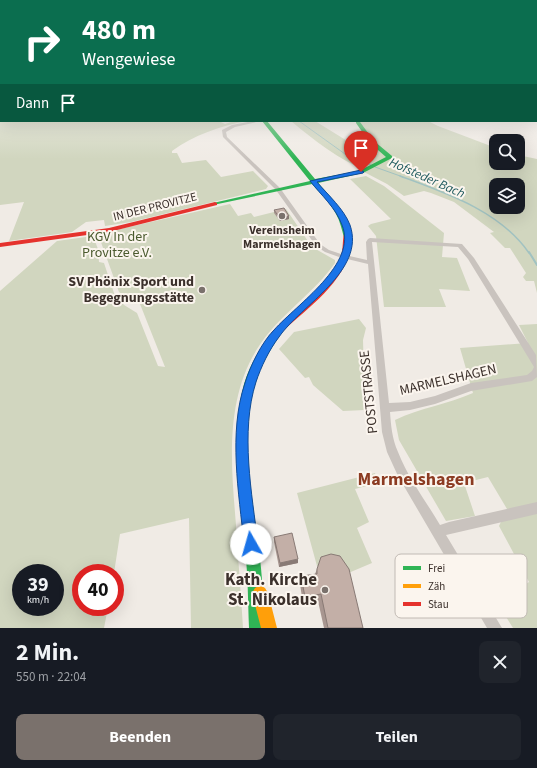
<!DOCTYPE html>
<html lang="de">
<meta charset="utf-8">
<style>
body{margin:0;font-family:"Source Sans 3",sans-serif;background:#20242c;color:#f1f3f6;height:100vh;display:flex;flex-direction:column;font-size:15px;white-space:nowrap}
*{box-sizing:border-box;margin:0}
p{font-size:13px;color:#9ea1a6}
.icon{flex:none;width:22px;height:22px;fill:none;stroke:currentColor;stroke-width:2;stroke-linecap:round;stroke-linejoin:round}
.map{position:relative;height:628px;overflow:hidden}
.sheet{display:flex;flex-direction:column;background:#171b24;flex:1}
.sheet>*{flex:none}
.banner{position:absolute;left:0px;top:0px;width:537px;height:122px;box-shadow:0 4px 16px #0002;background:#0b6e4f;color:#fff;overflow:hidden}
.tools{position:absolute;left:489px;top:134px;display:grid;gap:8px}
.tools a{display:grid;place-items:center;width:36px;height:36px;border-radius:8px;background:#171b24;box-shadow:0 4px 16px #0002;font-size:20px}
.speed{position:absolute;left:12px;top:564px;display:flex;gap:8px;font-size:20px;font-weight:700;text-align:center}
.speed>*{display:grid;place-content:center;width:52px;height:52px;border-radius:50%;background:#171b24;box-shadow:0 4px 16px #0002;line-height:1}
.speed small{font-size:10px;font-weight:400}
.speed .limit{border:6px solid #d22;background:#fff;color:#111}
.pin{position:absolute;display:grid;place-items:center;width:34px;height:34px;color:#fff;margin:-41px -17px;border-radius:50% 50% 50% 0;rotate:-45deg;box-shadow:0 0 4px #0007}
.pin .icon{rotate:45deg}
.me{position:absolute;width:44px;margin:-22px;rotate:353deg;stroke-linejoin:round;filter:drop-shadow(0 0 3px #0008)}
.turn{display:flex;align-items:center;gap:14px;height:84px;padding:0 16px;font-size:18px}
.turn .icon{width:52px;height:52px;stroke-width:2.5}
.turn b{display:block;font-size:28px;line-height:34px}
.then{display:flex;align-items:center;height:38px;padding:0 16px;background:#0003;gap:8px;font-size:15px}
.round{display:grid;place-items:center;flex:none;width:42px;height:42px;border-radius:8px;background:#20242c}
.head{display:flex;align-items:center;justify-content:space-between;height:68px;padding:0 16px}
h1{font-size:24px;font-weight:700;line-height:30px}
.button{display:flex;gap:8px;margin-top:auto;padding:8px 16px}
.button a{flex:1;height:46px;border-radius:8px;background:#7a716c;color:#fff;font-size:16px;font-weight:700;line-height:46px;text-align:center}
.button a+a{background:#20242c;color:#f1f3f6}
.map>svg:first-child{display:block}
.green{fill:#d1d6bf;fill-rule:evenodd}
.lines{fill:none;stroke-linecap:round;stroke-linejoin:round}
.stream-far2{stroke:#a1c2c1;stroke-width:1}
.stream-far1{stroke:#a1c2c1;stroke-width:1.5}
.stream{stroke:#a1c2c1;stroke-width:2}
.street{fill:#c9c3be;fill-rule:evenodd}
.fast{fill:#30b455;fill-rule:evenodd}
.slow{fill:#ff9f0a;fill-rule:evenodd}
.jam{fill:#e5322d;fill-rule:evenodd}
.wall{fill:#a89690}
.shaded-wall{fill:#887a75}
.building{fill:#c3afa7;stroke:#887a75}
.route{fill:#1a73e8;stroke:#114b97}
.poi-dot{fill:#7a716c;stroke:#fbf5ee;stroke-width:1.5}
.labels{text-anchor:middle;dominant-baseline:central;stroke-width:4;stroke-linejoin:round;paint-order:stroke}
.far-street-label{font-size:12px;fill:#3b302b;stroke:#fbf5ee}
.far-poi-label{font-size:12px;font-weight:bold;fill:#3b302b;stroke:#fbf5ee}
.far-water-label{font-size:13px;font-style:italic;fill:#1f5a5e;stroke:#fbf5ee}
.park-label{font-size:14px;fill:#4a5a2e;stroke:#fbf5ee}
.poi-label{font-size:14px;font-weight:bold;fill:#3b302b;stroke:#fbf5ee;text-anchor:end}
.street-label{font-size:14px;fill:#3b302b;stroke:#fbf5ee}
.near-poi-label{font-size:17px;font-weight:bold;fill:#3b302b;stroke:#fbf5ee;text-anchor:end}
.near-neighbourhood-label{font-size:18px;font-weight:bold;fill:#8c3b22;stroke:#fbf5ee}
.key{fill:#fbf5ee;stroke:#c1bab4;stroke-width:1}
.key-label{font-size:11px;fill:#3b302b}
</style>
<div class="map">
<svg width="537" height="628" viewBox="0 0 537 628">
<rect width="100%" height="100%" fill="#f0ebe5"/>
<path class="green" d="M0 117H1V121H116L119 122 122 121H219L225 124 234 121H247C220 126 194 135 172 151V153H177L182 163 206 160 221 177 253 171 268 186 266 189 131 222 105 226 104 220 86 222 72 232 9 241 24 202 0 205Z
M291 121H315L357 147 376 144 359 123 362 121H428L438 126 496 148V163H518V155L537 159V293L534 281H526L523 277 526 273 510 248H505L490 233 494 232 454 202 431 193 424 191 404 196 387 184 364 172 367 171C338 159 315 141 291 121ZM496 185H518V207H496Z
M366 176 384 186 444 233 442 257 457 258 470 291 439 289 446 307H384L376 236 368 226 371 224 391 219 350 179Z
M230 204 238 216 251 213 254 217 286 209 312 247 335 260V263C314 293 282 313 261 343 224 396 231 464 236 525 238 559 241 594 243 628H191L189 518 120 534 114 573H81V607H108L104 628H0V291L57 241 93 236 98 249 99 262 104 263 114 293 124 305 137 313 158 366 165 367 140 304 147 302 146 298 132 302 119 292 98 234ZM21 573H55V607H21Z
M359 319 366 328 363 340 365 410 343 411 313 385 309 377 305 378 279 349 294 332Z
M537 324V628H513L497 602 529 582 499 526 507 509 488 477 464 483 475 516 446 521 399 440 395 420C420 408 448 404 473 393L460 348 528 343 519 325Z
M375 473 378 483 355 489 369 522 357 528 372 563 346 574 317 566 297 493Z"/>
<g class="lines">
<path class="stream-far2" d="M299 121 345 154 371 165
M375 167 403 177"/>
<path class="stream-far1" d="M400 176C446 193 500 211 529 253"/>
<path class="stream" d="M529 252 537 265"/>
<path class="street" d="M0 73H1V75H0Z
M0 90H1V92H0Z
M253 121H261L235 127 226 132 227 137 280 188 320 244 329 250 341 254 342 255 341 256 339 257 325 252 316 246 276 190 223 137 222 130 232 125Z
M370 238 462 244 474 258 536 355 537 377 532 381 471 391 435 404 410 410 390 412C391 425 392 439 398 452 408 478 426 501 440 525L449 522 537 502V514L446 535 502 628H487L398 476 387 452 382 432 368 264 343 258 342 257 345 255 367 260 366 242 368 239ZM372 242 458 247 468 259 528 357 534 367 532 371 527 375 471 383 435 396 410 402 389 403Z"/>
<path class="fast" d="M262 121H267L315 179 359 171 386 157 370 143 356 123V122H360L374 141 392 156V158L363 173 318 183C328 194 355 222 350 238H344C342 230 340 221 336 214 331 203 320 193 312 184L213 205V203L310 181Z
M276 330 279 331 281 333C271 349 261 364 256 382 239 435 252 495 259 549 262 575 264 602 265 628H249C248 602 248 575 245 549 239 494 230 438 244 384 250 364 261 347 273 331Z"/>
<path class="slow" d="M536 88H537V91H536Z
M260 585 265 588 268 593 277 628H261L252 593 255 588Z"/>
<path class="jam" d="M215 202 217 203V205L109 232 0 247V243L109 228Z
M344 234H350L351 236C353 279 306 308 279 335H273L271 333 273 331C294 309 326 290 339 261 344 251 342 242 344 234Z"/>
</g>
<path class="wall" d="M537 109V118L536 117V111Z
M274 210 289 216V219L280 221 274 213Z
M274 537 298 563 279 567 274 542Z
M317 569 363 628H324L318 601 303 604 300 584 301 576 315 574Z"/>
<path class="shaded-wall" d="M537 96V103H536V97Z
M289 216V219L280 221V218Z
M298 559V563L279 567 280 563Z"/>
<path class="building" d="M536 90H537V96L536 97Z
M284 208 289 216 280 218 274 210Z
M292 533 298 559 280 563 274 537Z
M331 554 340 556 349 569 363 628H328L321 594 305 597 301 576 317 574V569L321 557Z"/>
<linearGradient id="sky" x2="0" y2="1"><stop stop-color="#8bbad8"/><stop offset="0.45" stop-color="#f8f6f3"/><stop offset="1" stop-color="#f8f6f3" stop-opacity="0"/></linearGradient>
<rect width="537" height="159" fill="url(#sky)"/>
<path class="route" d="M361 170 364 172 363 173 317 182C328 195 344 209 350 225 366 271 301 305 279 337 269 350 261 367 256 382 240 432 252 494 258 544L256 549 251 551 246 549 244 544C239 493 228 433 245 383 250 366 262 342 274 330 297 304 358 264 342 225 336 208 321 195 310 181Z"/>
<g class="poi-dot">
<circle cx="282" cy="216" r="4"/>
<circle cx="202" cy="290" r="4"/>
<circle cx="325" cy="590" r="4"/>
</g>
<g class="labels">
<g class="far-street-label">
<text transform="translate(155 207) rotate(-14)">IN DER PROVITZE</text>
</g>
<g class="far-poi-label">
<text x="282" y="230">Vereinsheim<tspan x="282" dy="14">Marmelshagen</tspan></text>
</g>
<g class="far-water-label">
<text transform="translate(427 178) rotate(24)">Hofsteder Bach</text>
</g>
<g class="park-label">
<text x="117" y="237">KGV In der<tspan x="117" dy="16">Provitze e.V.</tspan></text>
</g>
<g class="poi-label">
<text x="194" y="282">SV Phönix Sport und<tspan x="194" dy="16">Begegnungsstätte</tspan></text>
</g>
<g class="street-label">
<text transform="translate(448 380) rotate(-13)">MARMELSHAGEN</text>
<text transform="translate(369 392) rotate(-96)">POSTSTRASSE</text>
</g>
<g class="near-poi-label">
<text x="317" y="580">Kath. Kirche<tspan x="317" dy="20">St. Nikolaus</tspan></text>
</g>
<g class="near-neighbourhood-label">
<text x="416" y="479">Marmelshagen</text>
</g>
</g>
<rect x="395" y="554" width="132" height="64" rx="6" class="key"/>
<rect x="403" y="566" width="18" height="4" fill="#30b455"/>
<rect x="403" y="584" width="18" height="4" fill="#ff9f0a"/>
<rect x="403" y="602" width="18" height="4" fill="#e5322d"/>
<g class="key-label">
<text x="428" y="572">Frei</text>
<text x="428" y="590">Zäh</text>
<text x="428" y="608">Stau</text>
</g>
</svg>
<div class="tools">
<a><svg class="icon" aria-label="search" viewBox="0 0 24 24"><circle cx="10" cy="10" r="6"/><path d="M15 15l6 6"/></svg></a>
<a><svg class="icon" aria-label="layers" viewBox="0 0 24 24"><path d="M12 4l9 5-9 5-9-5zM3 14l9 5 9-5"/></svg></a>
</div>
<div class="speed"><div>39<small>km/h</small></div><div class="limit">40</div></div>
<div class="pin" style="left:361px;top:172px;background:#d93025"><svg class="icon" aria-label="arrive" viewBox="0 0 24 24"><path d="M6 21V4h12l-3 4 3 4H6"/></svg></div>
<svg class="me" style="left:251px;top:544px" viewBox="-20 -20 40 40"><circle r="19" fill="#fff"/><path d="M0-13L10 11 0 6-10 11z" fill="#1a73e8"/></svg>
<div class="banner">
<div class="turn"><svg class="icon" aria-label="right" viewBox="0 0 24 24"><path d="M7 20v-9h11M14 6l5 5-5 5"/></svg><div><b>480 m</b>Wengewiese</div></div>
<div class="then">Dann<svg class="icon" aria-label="arrive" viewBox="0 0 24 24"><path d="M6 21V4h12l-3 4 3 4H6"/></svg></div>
</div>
</div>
<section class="sheet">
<div class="head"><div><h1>2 Min.</h1><p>550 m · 22:04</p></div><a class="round"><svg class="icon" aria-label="close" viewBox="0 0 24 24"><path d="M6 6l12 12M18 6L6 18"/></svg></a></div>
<div class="button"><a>Beenden</a><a>Teilen</a></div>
</section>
